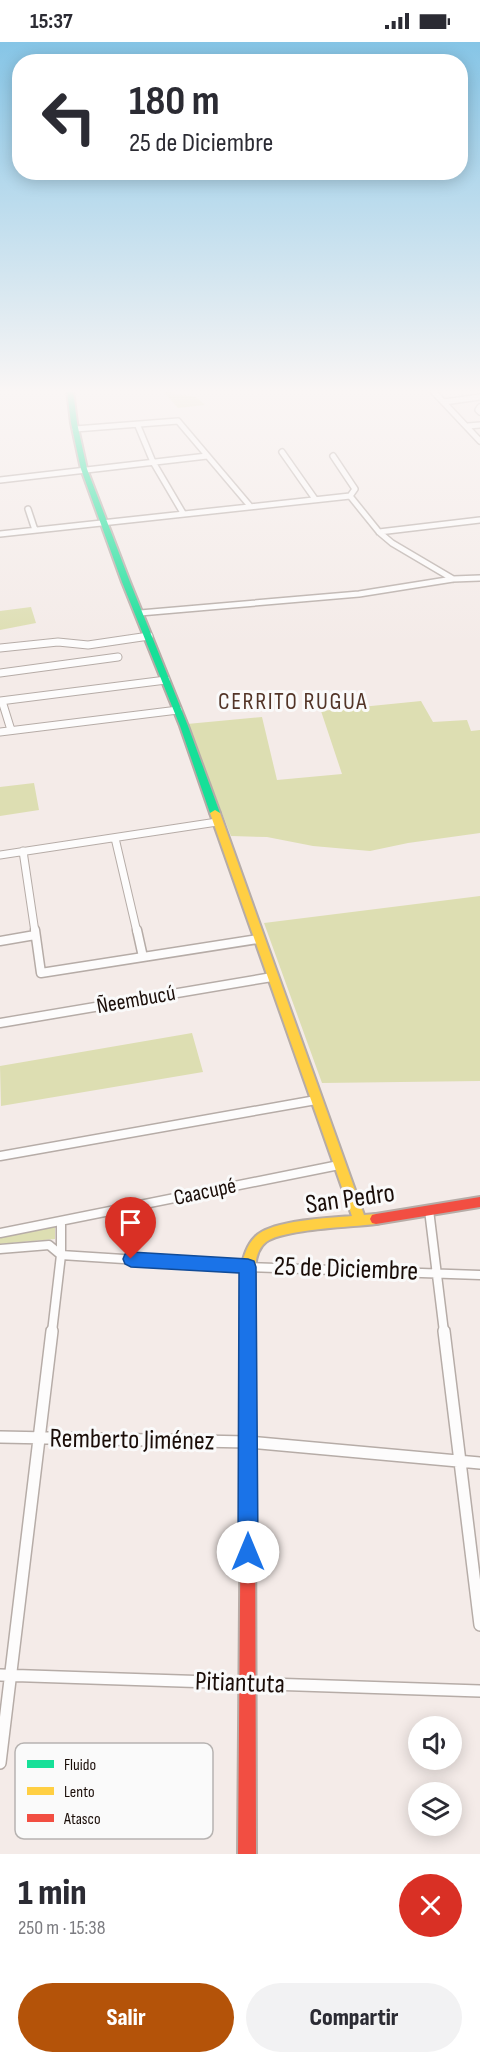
<!DOCTYPE html>
<html lang="es">
<meta charset="utf-8">
<style>
body{margin:0;font-family:"Sofia Sans Condensed",sans-serif;background:#f2f2f3;color:#2b2b33;height:100vh;display:flex;flex-direction:column;font-size:22px;white-space:nowrap}
*{box-sizing:border-box;margin:0}
p{font-size:20px;color:#7c7c81}
.icon{flex:none;width:33px;height:33px;fill:none;stroke:currentColor;stroke-width:2;stroke-linecap:round;stroke-linejoin:round}
.map{position:relative;height:1812px;overflow:hidden}
.side{display:flex;flex-direction:column;background:#fff;flex:1}
.side>*{flex:none}
.hud{position:absolute;left:12px;top:12px;width:456px;height:126px;border-radius:24px;box-shadow:0 3px 15px #0003;background:#fff;color:#2b2b33;overflow:hidden}
.fabs{position:absolute;left:408px;top:1674px;display:grid;gap:12px}
.fabs a{display:grid;place-items:center;width:54px;height:54px;border-radius:50%;background:#fff;box-shadow:0 3px 15px #0003;font-size:30px}
.pin{position:absolute;display:grid;place-items:center;width:51px;height:51px;color:#fff;margin:-62px -26px;border-radius:50% 50% 50% 0;rotate:-45deg;box-shadow:0 0 6px #0007}
.pin .icon{rotate:45deg}
.me{position:absolute;width:66px;margin:-33px;rotate:0deg;stroke-linejoin:round;filter:drop-shadow(0 0 4px #0008)}
.turn{display:flex;align-items:center;gap:21px;height:126px;padding:0 18px;font-size:27px}
.turn .icon{width:78px;height:78px;stroke-width:2.5}
.turn b{display:block;font-size:42px;line-height:51px}
.round{display:grid;place-items:center;flex:none;width:63px;height:63px;border-radius:32px;background:#f2f2f3}
.summary{display:flex;align-items:center;justify-content:space-between;height:102px;padding:0 18px}
h1{font-size:36px;font-weight:800;line-height:45px}
.button{display:flex;gap:12px;margin-top:auto;padding:12px 18px}
.button a{flex:1;height:69px;border-radius:36px;background:#b45309;color:#fff;font-size:24px;font-weight:800;line-height:69px;text-align:center}
.button a+a{background:#f2f2f3;color:#2b2b33}
.status{display:flex;justify-content:space-between;align-items:center;height:42px;padding:0 30px;background:#fff;direction:ltr}
.status svg{height:16px;fill:currentColor}
.map>svg:first-child{display:block}
.green{fill:#dddeb2}
.lines{fill:none;stroke-linecap:round;stroke-linejoin:round}
.street-far3-casing{stroke:#b6aca7;stroke-width:8}
.street-far2-casing{stroke:#b6aca7;stroke-width:9}
.street-far1-casing{stroke:#b6aca7;stroke-width:11}
.street-casing{stroke:#b6aca7;stroke-width:14}
.fast-casing{stroke:#b6aca7;stroke-width:4}
.slow-casing{stroke:#b6aca7;stroke-width:4}
.jam-casing{stroke:#b6aca7;stroke-width:4}
.street-far3{stroke:#fdfcfc;stroke-width:5}
.street-far2{stroke:#fdfcfc;stroke-width:7}
.street-far1{stroke:#fdfcfc;stroke-width:8}
.street{stroke:#fdfcfc;stroke-width:11}
.fast{fill:#16e098;fill-rule:evenodd}
.slow{fill:#ffcf43;fill-rule:evenodd}
.jam{fill:#f24e42;fill-rule:evenodd}
.route{fill:#1a73e8;stroke:#114b97;stroke-width:1.5}
.labels{text-anchor:middle;dominant-baseline:central;stroke-width:6;stroke-linejoin:round;paint-order:stroke}
.street-label{font-size:22px;fill:#1a0d08;stroke:#fafafa}
.neighbourhood-label{font-size:24px;letter-spacing:1.5px;fill:#533528;stroke:#fafafa}
.near-street-label{font-size:27px;fill:#1a0d08;stroke:#fafafa}
.key{fill:#fafafa;stroke:#b7b3b1;stroke-width:1.5}
.key-label{font-size:16px;fill:#1a0d08}
</style>
<div class="status"><b>15:37</b><svg viewBox="0 0 49 12"><path d="M0 12V9h3v3zM5 12V6h3v6zM10 12V3h3v9zM15 12V0h3v12zM26 1h20v11H26zM47 4h2v5h-2z"/></svg></div>
<div class="map">
<svg width="480" height="1812" viewBox="0 0 480 1812">
<rect width="100%" height="100%" fill="#f4ebe8"/>
<path class="green" d="M162 348H173L175 352 196 355 205 363 178 366Z
M31 565 36 581 0 588V569Z
M421 659 433 680 467 678 471 689 480 688V791L408 801 370 809 313 804 267 795 231 794 187 682 262 675 277 738 342 732 321 669Z
M34 741 39 768 0 774V745Z
M480 854V1039L322 1041 264 881Z
M192 991 203 1030 1 1064 0 1024Z
M55 1185V1197L0 1202V1195Z"/>
<g class="lines">
<g class="street-far3-casing">
<path id="street-far3" d="M432 348 480 399
M444 360 480 355
M480 365 478 368 480 370
M138 384 153 420 183 471
M468 384 480 383
M75 387 178 379 250 464
M282 410 315 457
M333 414 355 447 350 454
M0 438 207 414
M28 467 35 488
M379 490 480 478
M0 492 350 454 379 490 392 501 453 537
M140 571 359 552 453 537 480 536"/>
</g>
<g class="street-far2-casing">
<path id="street-far2" d="M0 606 58 600 88 603 149 594
M0 631 118 615
M0 659 166 638
M2 659 11 688
M0 690 178 668
M115 796 137 890
M23 809 35 890
M0 813 217 780"/>
</g>
<g class="street-far1-casing">
<path id="street-far1" d="M35 888 41 931 258 897
M137 888 143 915
M0 899 35 893
M0 981 272 935
M0 1114 316 1058
M429 1168 444 1290
M0 1191 339 1123
M0 1207 49 1203 61 1213 248 1225 480 1233
M52 1290 61 1213V1179"/>
</g>
<g class="street-casing">
<path id="street" d="M444 1289 480 1583
M0 1395 248 1400 480 1421
M0 1633 480 1649
M0 1721 52 1289"/>
</g>
<g class="fast-casing">
<path id="fast" d="M67 348H73L77 381 87 427 130 540 188 684 220 771 218 773 215 774 210 771 180 684 122 540 81 427 71 381Z"/>
</g>
<g class="slow-casing">
<path id="slow" d="M215 768 220 771 364 1173 376 1172 380 1173 382 1177 380 1181 376 1182C352 1185 283 1187 266 1200 258 1206 256 1216 255 1225V1439L253 1444 248 1446 243 1444 241 1439V1225C244 1214 247 1203 255 1195 271 1178 329 1176 352 1174L210 771Z"/>
</g>
<g class="jam-casing">
<path id="jam" d="M480 1155V1165L376 1182 372 1181 370 1177 372 1173 376 1172Z
M248 1432 253 1434 255 1439 256 1812H238L241 1439 243 1434Z"/>
</g>
<use href="#street-far3" class="street-far3"/>
<use href="#street-far2" class="street-far2"/>
<use href="#street-far1" class="street-far1"/>
<use href="#street" class="street"/>
<use href="#fast" class="fast"/>
<use href="#slow" class="slow"/>
<use href="#jam" class="jam"/>
</g>
<linearGradient id="sky" x2="0" y2="1"><stop stop-color="#86c5e6"/><stop offset="0.58" stop-color="#faf6f5"/><stop offset="1" stop-color="#faf6f5" stop-opacity="0"/></linearGradient>
<rect width="480" height="602" fill="url(#sky)"/>
<path class="route" d="M131 1210 248 1217 254 1219 256 1225 258 1510 255 1517 248 1520 241 1517 238 1510 239 1231 131 1225 125 1222 123 1217 125 1212Z"/>
<g class="labels">
<g class="street-label">
<text transform="translate(136 958) rotate(-10)">Ñeembucú</text>
<text transform="translate(205 1150) rotate(-12)">Caacupé</text>
</g>
<g class="neighbourhood-label">
<text x="293" y="659">CERRITO RUGUA</text>
</g>
<g class="near-street-label">
<text transform="translate(350 1157) rotate(-8)">San Pedro</text>
<text transform="translate(346 1227) rotate(2)">25 de Diciembre</text>
<text transform="translate(132 1398) rotate(1)">Remberto Jiménez</text>
<text transform="translate(240 1641) rotate(2)">Pitiantuta</text>
</g>
</g>
<rect x="15" y="1701" width="198" height="96" rx="9" class="key"/>
<rect x="27" y="1718" width="27" height="8" fill="#16e098"/>
<rect x="27" y="1745" width="27" height="8" fill="#ffcf43"/>
<rect x="27" y="1772" width="27" height="8" fill="#f24e42"/>
<g class="key-label">
<text x="64" y="1728">Fluido</text>
<text x="64" y="1755">Lento</text>
<text x="64" y="1782">Atasco</text>
</g>
</svg>
<div class="fabs">
<a><svg class="icon" aria-label="sound" viewBox="0 0 24 24"><path d="M4 9h4l5-4v14l-5-4H4zM17 9q2 3 0 6"/></svg></a>
<a><svg class="icon" aria-label="layers" viewBox="0 0 24 24"><path d="M12 4l9 5-9 5-9-5zM3 14l9 5 9-5"/></svg></a>
</div>
<div class="pin" style="left:131px;top:1217px;background:#d93025"><svg class="icon" aria-label="arrive" viewBox="0 0 24 24"><path d="M6 21V4h12l-3 4 3 4H6"/></svg></div>
<svg class="me" style="left:248px;top:1510px" viewBox="-20 -20 40 40"><circle r="19" fill="#fff"/><path d="M0-13L10 11 0 6-10 11z" fill="#1a73e8"/></svg>
<div class="hud">
<div class="turn"><svg class="icon" aria-label="left" viewBox="0 0 24 24"><path d="M17 20v-9H6M10 6l-5 5 5 5"/></svg><div><b>180 m</b>25 de Diciembre</div></div>
</div>
</div>
<section class="side">
<div class="summary"><div><h1>1 min</h1><p>250 m · 15:38</p></div><a class="round" style="background:#d93025;color:#fff"><svg class="icon" aria-label="close" viewBox="0 0 24 24"><path d="M6 6l12 12M18 6L6 18"/></svg></a></div>
<div class="button"><a>Salir</a><a>Compartir</a></div>
</section>
